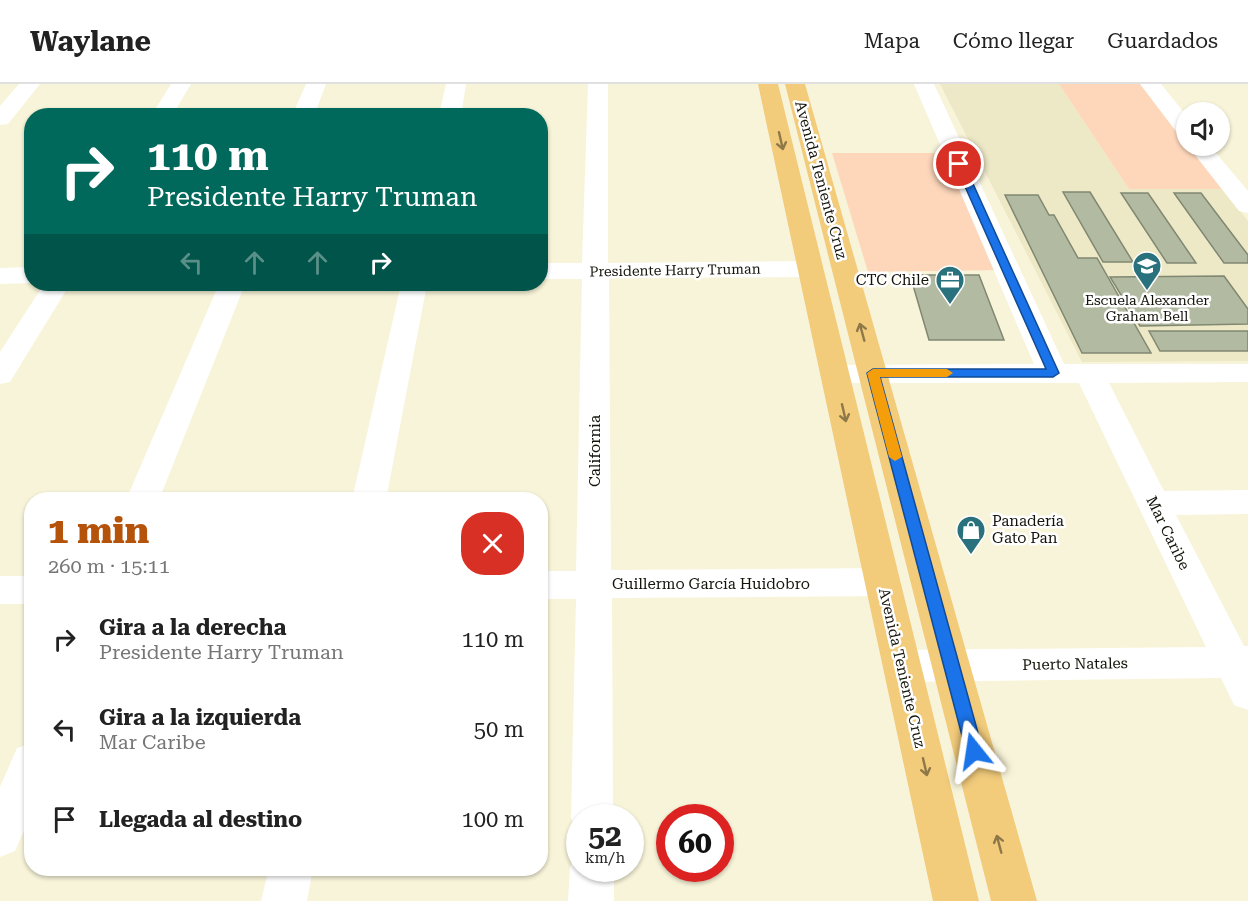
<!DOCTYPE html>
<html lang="es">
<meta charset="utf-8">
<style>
body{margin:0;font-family:"Roboto Serif",serif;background:#f6f6f6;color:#222;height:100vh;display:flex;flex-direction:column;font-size:22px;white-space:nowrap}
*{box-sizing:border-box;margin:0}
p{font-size:20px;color:#767676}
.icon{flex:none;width:33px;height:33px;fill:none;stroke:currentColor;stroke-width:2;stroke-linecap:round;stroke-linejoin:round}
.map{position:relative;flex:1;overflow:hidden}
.side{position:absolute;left:24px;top:408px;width:524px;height:384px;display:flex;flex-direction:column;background:#fff;border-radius:24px;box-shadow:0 2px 4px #0004}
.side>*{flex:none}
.top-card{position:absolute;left:24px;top:24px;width:524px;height:183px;border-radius:24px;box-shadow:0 2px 4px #0004;background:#00695c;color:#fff;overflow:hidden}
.fabs{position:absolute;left:1176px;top:18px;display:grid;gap:12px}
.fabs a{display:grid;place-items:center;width:54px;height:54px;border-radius:50%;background:#fff;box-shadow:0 2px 4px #0004;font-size:30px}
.speed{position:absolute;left:566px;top:720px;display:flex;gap:12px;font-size:30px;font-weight:700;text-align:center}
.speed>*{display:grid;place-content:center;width:78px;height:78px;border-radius:50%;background:#fff;box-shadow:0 2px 4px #0004;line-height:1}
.speed small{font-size:15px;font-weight:400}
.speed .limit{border:9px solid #d22;background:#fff;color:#111}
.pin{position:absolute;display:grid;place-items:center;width:51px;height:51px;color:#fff;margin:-26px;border:3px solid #fff;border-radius:50%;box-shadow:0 2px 6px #0007}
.me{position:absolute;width:66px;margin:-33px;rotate:345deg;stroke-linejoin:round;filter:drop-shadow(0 0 4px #0008)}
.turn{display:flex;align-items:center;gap:21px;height:126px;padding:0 24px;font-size:27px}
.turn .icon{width:78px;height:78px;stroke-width:2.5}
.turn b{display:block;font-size:42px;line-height:51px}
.lanes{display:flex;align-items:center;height:57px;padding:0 24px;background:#0003;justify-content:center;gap:30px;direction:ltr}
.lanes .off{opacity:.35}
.round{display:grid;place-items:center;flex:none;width:63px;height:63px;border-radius:24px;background:#f6f6f6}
.summary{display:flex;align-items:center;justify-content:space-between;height:102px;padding:0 24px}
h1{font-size:36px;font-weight:800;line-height:45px;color:#b45309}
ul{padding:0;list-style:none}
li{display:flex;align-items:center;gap:18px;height:90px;padding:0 24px}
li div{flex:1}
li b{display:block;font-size:22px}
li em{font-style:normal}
header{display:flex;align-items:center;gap:36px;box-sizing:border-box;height:84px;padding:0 30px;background:#fff;border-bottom:2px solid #e0e0e0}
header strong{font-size:28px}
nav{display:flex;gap:33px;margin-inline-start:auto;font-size:21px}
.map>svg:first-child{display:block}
.built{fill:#ede8c6}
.green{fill:#fed7bb}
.building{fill:#b2bba2;stroke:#818871;stroke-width:1.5}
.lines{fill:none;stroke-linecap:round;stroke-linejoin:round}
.minor{fill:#fff;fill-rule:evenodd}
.major{fill:#f2cb7b;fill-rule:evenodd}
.oneway{stroke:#8e7848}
.route{fill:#1a73e8;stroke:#114b97;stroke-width:1.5}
.slow{fill:#f59e0b}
.labels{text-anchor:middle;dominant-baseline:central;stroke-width:5;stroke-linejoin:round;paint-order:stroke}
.far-street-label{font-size:14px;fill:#14130a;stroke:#fff}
.far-poi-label{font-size:14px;fill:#14130a;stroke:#fff}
.street-label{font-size:15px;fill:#14130a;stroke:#fff}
.poi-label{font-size:15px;fill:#14130a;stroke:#fff;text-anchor:end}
</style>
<header>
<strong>Waylane</strong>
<nav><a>Mapa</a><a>Cómo llegar</a><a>Guardados</a></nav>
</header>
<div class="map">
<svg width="1248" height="817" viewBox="0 0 1248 817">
<rect width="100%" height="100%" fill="#f8f4d9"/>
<path class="built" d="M940 0H1059L1129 105H1223L1248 137V277L1082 278Z"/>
<path class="green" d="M1059 0H1144L1186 57V62H1190L1223 105H1129Z
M832 69H953L1005 186 868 188Z"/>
<path class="building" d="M1063 108H1090L1133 178H1103Z
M1121 109H1148L1196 179H1167Z
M1174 109H1201L1248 171V179H1224Z
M1005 111H1038L1049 131H1054L1078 174H1097L1151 269H1082Z
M910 191H979L1004 256H929Z
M1224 192 1248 225V240L1140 242 1110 193Z
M1149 247H1248V267H1160Z"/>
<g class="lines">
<path class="minor" d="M19 0H40L8 40 0 41V22Z
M171 0H191L172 32H151Z
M306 0H326L314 32H292Z
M446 0H466L461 32H439Z
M588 0H608V179L811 177 820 179 824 185 820 191 811 193 609 194 611 486 883 484 896 488 901 498 896 508 883 512 612 514 613 734H579V749L571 734 576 515H540V487H576L582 195H540V179H582Z
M914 0H934L1064 280H1248V298L1109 299 1164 407 1248 406V430L1176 431 1244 562H1248V626L1234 621 1221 594 902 598 888 593 883 582 888 571 902 566 1206 563 1079 299H835L825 297 820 290 825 283 835 281 1034 280Z
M1140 0H1161L1186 31V51L1178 50Z
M1188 62H1210L1248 107V129L1239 127Z
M32 183V199L0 200V184Z
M44 200H70L10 298 0 300V268Z
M219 200H245L159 416H126Z
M401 200H427L386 416H352Z
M0 492H32V520H0Z
M32 659V728L15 767 0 773V703L17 664Z
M579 768V784H614V817H568L570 784 576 769Z
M269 784H313L307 817H261Z"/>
<path class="major" d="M758 0H778L979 817H933Z
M785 0H805L1037 817H991Z"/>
</g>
<defs><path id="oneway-shaft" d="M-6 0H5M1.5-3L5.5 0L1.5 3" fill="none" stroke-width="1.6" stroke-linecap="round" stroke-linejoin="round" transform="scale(1.5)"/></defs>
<g class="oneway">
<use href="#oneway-shaft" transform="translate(781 57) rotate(77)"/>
<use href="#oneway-shaft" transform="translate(862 248) rotate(-105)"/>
<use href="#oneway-shaft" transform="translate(844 329) rotate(77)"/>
<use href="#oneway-shaft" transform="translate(925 683) rotate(77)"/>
<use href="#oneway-shaft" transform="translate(999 760) rotate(-105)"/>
</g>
<path class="route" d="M959 77 964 80 1059 289 1053 293H880L983 667 980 672 974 675 968 672 966 667 867 289 873 285H1046L955 80Z"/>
<path class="slow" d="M873 285H947L953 289 947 293H880L902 373 895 377 889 373 867 289Z"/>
<defs>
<g id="school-pin" transform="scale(1.5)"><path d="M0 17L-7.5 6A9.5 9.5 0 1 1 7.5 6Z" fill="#29717c" stroke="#fff"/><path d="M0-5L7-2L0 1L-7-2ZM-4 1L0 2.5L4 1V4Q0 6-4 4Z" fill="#fff"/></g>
<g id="office-pin" transform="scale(1.5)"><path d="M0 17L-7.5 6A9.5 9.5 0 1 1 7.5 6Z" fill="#29717c" stroke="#fff"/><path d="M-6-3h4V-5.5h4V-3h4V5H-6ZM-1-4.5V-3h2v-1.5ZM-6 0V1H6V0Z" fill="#fff"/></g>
<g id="shop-pin" transform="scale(1.5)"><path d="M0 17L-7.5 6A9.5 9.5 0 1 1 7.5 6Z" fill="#29717c" stroke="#fff"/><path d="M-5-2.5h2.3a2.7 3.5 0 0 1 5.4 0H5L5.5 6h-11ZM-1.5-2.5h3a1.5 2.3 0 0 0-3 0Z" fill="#fff"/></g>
</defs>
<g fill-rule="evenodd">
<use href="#school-pin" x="1147" y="182"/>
<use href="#office-pin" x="950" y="196"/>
<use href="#shop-pin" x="971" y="446"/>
</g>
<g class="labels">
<g class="far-street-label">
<text transform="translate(675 186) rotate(-1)">Presidente Harry Truman</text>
</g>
<g class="far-poi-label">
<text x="1147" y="216">Escuela Alexander<tspan x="1147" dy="16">Graham Bell</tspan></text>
</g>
<g class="street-label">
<text transform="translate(821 96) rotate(75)">Avenida Teniente Cruz</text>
<text transform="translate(595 367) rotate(-90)">California</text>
<text transform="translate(1168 449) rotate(64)">Mar Caribe</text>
<text x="711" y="500">Guillermo García Huidobro</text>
<text transform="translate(1075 580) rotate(-1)">Puerto Natales</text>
<text transform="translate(902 584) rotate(77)">Avenida Teniente Cruz</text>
</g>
<g class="poi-label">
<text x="929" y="196">CTC Chile</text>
<text x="992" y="437" text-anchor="start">Panadería<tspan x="992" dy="17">Gato Pan</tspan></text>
</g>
</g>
</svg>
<div class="fabs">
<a><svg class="icon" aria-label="sound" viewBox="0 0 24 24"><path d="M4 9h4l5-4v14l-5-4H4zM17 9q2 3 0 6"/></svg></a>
</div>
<div class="speed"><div>52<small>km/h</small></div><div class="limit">60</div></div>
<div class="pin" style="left:959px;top:80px;background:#d93025"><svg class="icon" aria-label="arrive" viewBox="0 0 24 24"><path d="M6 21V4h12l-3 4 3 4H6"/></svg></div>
<svg class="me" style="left:974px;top:667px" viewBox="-20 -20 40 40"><path d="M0-17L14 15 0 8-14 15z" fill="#1a73e8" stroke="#fff" stroke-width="4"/></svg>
<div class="top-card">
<div class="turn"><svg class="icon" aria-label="right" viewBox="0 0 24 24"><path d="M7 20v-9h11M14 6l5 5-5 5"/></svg><div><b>110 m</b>Presidente Harry Truman</div></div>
<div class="lanes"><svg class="icon off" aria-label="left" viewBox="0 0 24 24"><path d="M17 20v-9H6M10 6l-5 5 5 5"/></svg><svg class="icon off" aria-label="ahead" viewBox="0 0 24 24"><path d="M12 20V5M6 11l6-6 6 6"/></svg><svg class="icon off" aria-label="ahead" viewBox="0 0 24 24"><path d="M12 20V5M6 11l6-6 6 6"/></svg><svg class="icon" aria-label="right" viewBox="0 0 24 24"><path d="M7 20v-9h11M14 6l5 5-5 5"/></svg></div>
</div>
<section class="side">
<div class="summary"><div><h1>1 min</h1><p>260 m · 15:11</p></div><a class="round" style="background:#d93025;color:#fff"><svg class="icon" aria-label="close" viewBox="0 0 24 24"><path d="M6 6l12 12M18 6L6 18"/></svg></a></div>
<ul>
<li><svg class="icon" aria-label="right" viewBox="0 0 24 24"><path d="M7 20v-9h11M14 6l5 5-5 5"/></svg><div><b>Gira a la derecha</b><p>Presidente Harry Truman</p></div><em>110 m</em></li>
<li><svg class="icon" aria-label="left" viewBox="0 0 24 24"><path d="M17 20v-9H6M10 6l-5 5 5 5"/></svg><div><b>Gira a la izquierda</b><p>Mar Caribe</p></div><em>50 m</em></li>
<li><svg class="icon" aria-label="arrive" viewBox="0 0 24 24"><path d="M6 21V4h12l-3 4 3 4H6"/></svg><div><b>Llegada al destino</b></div><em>100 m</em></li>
</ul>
</section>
</div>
